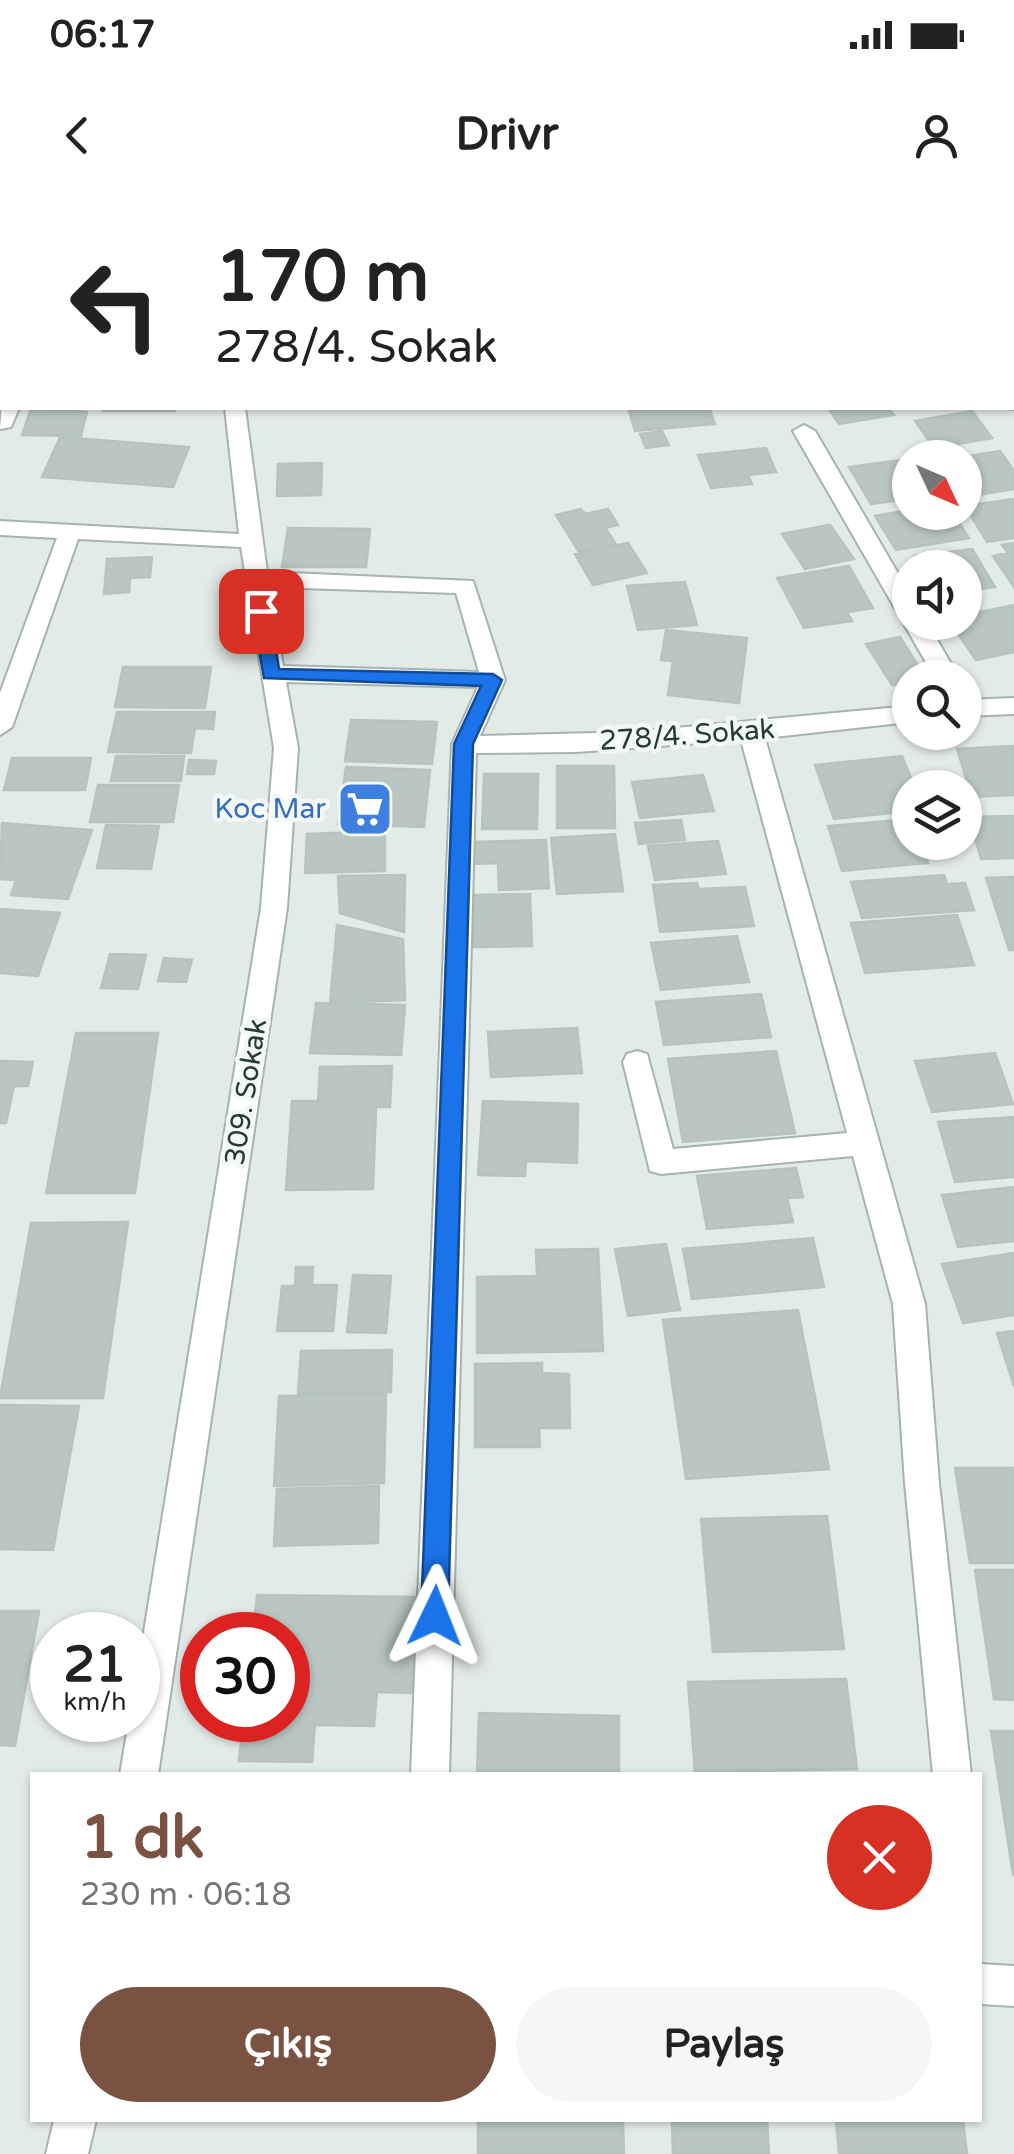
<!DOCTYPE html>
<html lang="tr">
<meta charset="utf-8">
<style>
body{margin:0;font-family:"Varela Round",sans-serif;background:#f6f6f6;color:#222;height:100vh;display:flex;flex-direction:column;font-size:38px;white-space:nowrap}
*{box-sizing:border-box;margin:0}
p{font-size:32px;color:#767676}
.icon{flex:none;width:55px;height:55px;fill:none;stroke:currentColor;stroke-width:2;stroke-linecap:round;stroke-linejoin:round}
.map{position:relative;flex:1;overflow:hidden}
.drawer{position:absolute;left:30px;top:1572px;width:952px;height:350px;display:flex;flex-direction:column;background:#fff;border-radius:0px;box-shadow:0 2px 8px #0004}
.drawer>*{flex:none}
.hud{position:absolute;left:0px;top:0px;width:1015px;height:210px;box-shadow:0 2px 8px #0004;background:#fff;color:#222;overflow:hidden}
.needle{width:65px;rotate:134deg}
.fabs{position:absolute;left:892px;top:240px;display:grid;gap:20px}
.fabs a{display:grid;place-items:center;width:90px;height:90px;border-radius:50%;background:#fff;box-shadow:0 2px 8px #0004;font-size:50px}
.speed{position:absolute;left:30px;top:1412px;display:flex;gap:20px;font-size:50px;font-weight:700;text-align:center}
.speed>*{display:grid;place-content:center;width:130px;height:130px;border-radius:50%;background:#fff;box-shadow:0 2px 8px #0004;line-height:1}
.speed small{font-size:25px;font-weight:400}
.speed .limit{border:15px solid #d22;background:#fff;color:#111}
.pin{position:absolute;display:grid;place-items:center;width:85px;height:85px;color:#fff;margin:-42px;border-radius:20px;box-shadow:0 5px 15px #0006}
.me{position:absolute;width:110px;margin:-55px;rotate:2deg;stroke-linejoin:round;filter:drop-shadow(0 0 8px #0008)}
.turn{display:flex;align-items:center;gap:35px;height:210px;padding:0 50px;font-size:45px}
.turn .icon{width:130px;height:130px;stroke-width:2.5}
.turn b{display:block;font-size:70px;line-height:85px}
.round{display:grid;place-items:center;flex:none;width:105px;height:105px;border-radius:52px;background:#f6f6f6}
.summary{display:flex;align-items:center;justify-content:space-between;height:170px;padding:0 50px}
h1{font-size:60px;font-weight:800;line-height:75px;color:#795242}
.cta{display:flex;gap:20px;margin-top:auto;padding:20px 50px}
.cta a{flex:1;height:115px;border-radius:60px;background:#795242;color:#fff;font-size:40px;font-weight:800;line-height:115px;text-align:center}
.cta a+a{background:#f6f6f6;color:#222}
.status{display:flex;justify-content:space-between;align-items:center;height:70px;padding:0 50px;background:#fff;direction:ltr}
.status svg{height:28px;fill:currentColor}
header{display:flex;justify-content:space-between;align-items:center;height:130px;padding:0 50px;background:#fff;font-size:45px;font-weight:800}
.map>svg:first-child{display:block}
.building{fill:#b9c6c1;stroke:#b6c4bf;stroke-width:2.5}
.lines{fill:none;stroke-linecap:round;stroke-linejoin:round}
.minor-casing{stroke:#a6b3af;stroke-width:4}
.minor{fill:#fff;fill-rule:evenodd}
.route{fill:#1a73e8;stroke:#114b97;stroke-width:2.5}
.labels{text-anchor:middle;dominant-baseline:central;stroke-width:9;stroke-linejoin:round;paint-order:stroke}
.street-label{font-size:28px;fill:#253b36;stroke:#f3f8f6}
.shop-label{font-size:28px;fill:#366cbe;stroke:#f3f8f6;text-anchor:end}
</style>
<div class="status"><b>06:17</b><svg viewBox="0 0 49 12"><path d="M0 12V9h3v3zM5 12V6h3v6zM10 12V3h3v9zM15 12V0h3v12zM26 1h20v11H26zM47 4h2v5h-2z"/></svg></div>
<header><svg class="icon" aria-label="back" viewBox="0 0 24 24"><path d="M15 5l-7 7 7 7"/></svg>Drivr<svg class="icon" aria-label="person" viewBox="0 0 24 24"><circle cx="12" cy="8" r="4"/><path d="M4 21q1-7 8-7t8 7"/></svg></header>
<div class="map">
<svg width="1014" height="1954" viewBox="0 0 1014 1954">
<rect width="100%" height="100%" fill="#e3ebe8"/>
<path class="building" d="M31 208 87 212 81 236 22 235Z
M104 208H176L175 211H103Z
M628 208H709L715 224 635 231Z
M828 208H888L894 215 839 224Z
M972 211 992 238 934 248 915 221Z
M662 231 669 245 646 248 640 234Z
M60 237 189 247 173 287 42 277Z
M766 248 776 272 748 275 752 284 711 288 698 255Z
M1000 251 1014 271V289L965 297V258H955Z
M909 259 910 299 871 304 849 267Z
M322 263 321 295 277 296 278 264Z
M1014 299V338L987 342 965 306Z
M581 309 585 314 608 309 618 325 605 328 616 344 579 352 556 315Z
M910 310 952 312 969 338 896 350 875 316Z
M830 325 854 359 805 369 782 334Z
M288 328 370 329 366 367H282Z
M628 343 647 373 593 385 575 354Z
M1014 343V387L993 356 1008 353 1002 345Z
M972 349 995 387 965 391V368H921L915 356Z
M152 357 150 377 130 378 129 392 104 394 107 359Z
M849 366 873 408 847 412 852 421 804 428 777 378Z
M685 382 697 425 638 430 627 386Z
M1014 405V452L976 460 950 422H965V415Z
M666 430 747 438 739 503 668 495 673 461 661 460Z
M900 437 926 478H910V482L892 485 866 444Z
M123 467H211L205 508 115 507Z
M117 512H215L213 529 195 528 191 553 108 552Z
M351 520 437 522 432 564 345 561Z
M1014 546V595L972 597 957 549Z
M116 556H184L181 581H111Z
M902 556 915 588H910V611L834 619 815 565Z
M12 558H91L85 590H4Z
M189 560 216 561 214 574H187Z
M557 566H614L615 628H557Z
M346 567 430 570 424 627 338 624Z
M484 574H538L537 629H482Z
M703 575 714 611 640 618 632 582Z
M98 585H179L173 622H90Z
M1014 616V658L981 659 969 617Z
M910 619V642H921L928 663 842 671 828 626Z
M681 620 685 640 639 644 635 623Z
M2 623 92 630 68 699 11 695 16 680 0 679Z
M106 625 159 626 151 669 97 668Z
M385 631V671L305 673 307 634Z
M615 634 623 691 557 694 551 638Z
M546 640 549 688 499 690 498 663 474 664 473 642Z
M718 641 726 674 655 680 648 646Z
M405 675 404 732 340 713 338 676Z
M944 675 947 684 965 683 974 710 862 718 851 682Z
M1014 677V750H1009L986 678Z
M697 683 699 689 745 687 754 726 660 732 653 685Z
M530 694 532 746 474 747 473 695Z
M0 709 60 713 38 776 0 773Z
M957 715 974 765 865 773 851 723Z
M337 725 403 739 405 800 330 803Z
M737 736 749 782 661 790 651 743Z
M110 754 146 755 138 789 101 788Z
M164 758 192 760 186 782 158 781Z
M761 794 771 837 664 845 656 802Z
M316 803 405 805 401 855 310 853Z
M577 828 582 873 491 877 488 832Z
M76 833H158L135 993H46Z
M776 851 795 933 683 942 668 859Z
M995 853 1013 904 932 912 915 861Z
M0 861 33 862 28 886H14L6 923H0Z
M392 866 390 907H376L373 989 286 990 292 901H318L320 867Z
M483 901 578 904 577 963 526 961 525 976 478 975Z
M1014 917V977L955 982 938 922Z
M796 968 803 997 787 998 793 1022 707 1029 697 976Z
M1014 987V1041L958 1047 942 995Z
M128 1022 103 1198H0L31 1023Z
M813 1038 824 1087 692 1099 683 1049Z
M666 1044 680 1110 628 1116 615 1049Z
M598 1049 603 1151 477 1153V1077L537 1076 536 1050Z
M1014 1053V1115L963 1123 942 1064Z
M296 1067H313L312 1085H337L333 1131H277L282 1086H295Z
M353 1075 391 1076 386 1133 347 1132Z
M798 1110 829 1269 686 1279 663 1120Z
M1014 1131V1186L997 1133Z
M392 1150 391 1192 298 1194 301 1151Z
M542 1163V1173L569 1174 570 1228H539L540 1247H475V1164Z
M386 1194 384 1283 274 1286 279 1196Z
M0 1205 79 1206 53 1350 0 1349Z
M955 1268H1014V1363H970Z
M379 1286 378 1343 274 1346 277 1289Z
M827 1316 844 1449 713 1452 701 1319Z
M975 1370H1014V1500L994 1499Z
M257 1395 417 1397 412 1493 377 1492 374 1526 315 1525 312 1562 239 1561 243 1520H288V1435H253Z
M0 1411H39L15 1546 0 1545Z
M846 1479 857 1569 695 1572 688 1482Z
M479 1513 619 1516V1575H477Z
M991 1531H1014V1675H1013Z
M478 1920H623L624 1954H478Z
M672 1920H767L769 1954H673Z
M836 1920H963L967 1954H839Z"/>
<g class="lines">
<g class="minor-casing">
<path id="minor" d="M220 0H238V2H220Z
M886 0H904L905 2H887Z
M920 0H940L941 2H922Z
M0 4 2 5V16H0Z
M1012 18H1014V30L1012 29Z
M0 106H2V118H0Z
M1012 194H1014V209L1007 208H1012Z
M2 204V208H19L11 227 0 229Z
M225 208H245L267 372 473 381 505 480 480 536 632 532 910 506V522L765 538 925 1104 939 1283 971 1575H933L905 1283 893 1104 853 956 661 974 650 971 623 862 627 854 637 851 647 854 673 949 847 933 741 540 576 552 476 553 449 1575H411L452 544 478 487 286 482 298 548 287 708 158 1575H120L129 1520H138V1469L261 708 274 548 241 347 78 339 12 527 0 535V493L57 338 0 335V321L239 334ZM269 387 456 393 479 472 283 466Z
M804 225 815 231 910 394V422H927L959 478H935L793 231Z
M1014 498V514L965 516V500Z
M980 1764 1014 1766V1806L980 1804Z
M54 1920H96L88 1954H46Z"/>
</g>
<use href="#minor" class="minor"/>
</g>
<path class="route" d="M261 405 270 411 279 469 493 474 502 480 473 544 448 1416 444 1426 435 1429 425 1426 421 1416 454 544 481 486 264 478 252 411Z"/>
<defs>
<g id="supermarket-square" transform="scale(2.875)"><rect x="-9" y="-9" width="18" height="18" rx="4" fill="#3f7fe0" stroke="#f3f8f6"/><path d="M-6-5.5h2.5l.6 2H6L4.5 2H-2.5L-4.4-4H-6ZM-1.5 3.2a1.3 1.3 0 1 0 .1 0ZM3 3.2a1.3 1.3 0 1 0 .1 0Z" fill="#fff"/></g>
</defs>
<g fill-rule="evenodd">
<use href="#supermarket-square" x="365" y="609"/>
</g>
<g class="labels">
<g class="street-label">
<text transform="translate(687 535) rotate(-4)">278/4. Sokak</text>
<text transform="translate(246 892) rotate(-81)">309. Sokak</text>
</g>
<g class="shop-label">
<text x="326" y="609">Koc Mar</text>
</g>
</g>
</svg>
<div class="fabs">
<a><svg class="needle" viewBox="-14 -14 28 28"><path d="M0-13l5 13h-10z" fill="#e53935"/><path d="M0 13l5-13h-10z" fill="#767676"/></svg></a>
<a><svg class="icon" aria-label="sound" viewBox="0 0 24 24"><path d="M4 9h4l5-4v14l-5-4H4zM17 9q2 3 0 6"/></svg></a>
<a><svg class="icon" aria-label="search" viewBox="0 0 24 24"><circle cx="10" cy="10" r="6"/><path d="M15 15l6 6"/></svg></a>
<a><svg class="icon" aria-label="layers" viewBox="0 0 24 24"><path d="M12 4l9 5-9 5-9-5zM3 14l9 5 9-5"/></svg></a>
</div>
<div class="speed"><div>21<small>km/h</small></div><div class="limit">30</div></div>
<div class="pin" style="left:261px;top:411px;background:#d93025"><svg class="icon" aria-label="arrive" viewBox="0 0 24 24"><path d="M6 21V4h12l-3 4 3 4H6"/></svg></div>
<svg class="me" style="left:435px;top:1416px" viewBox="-20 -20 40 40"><path d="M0-17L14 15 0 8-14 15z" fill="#1a73e8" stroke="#fff" stroke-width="4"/></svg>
<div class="hud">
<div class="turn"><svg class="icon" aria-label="left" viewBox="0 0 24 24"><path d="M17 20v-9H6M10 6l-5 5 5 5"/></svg><div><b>170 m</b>278/4. Sokak</div></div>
</div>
<section class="drawer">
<div class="summary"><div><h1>1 dk</h1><p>230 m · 06:18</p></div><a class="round" style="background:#d93025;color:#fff"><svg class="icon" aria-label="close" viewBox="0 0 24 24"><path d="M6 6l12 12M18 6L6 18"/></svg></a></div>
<div class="cta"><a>Çıkış</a><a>Paylaş</a></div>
</section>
</div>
